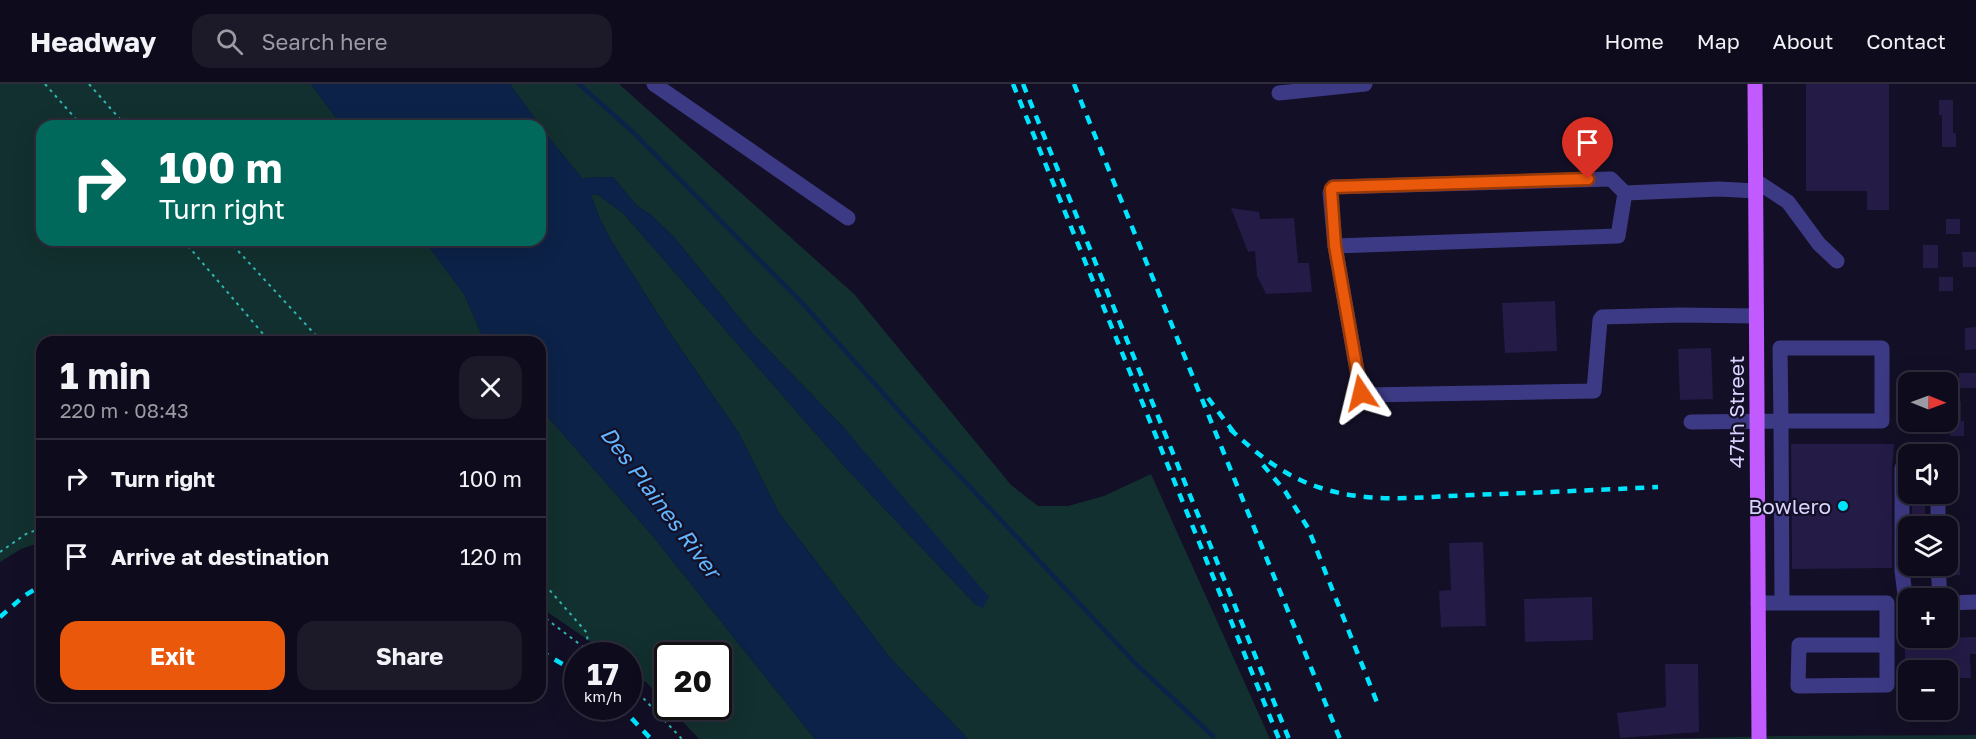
<!DOCTYPE html>
<meta charset="utf-8">
<style>
body{margin:0;font-family:"Golos Text",sans-serif;background:#1c1929;color:#f1f3f6;height:100vh;display:flex;flex-direction:column;font-size:22px;white-space:nowrap}
*{box-sizing:border-box;margin:0}
p{font-size:20px;color:#9b9ba3}
.icon{flex:none;width:33px;height:33px;fill:none;stroke:currentColor;stroke-width:2;stroke-linecap:round;stroke-linejoin:round}
.map{position:relative;flex:1;overflow:hidden}
.panel{position:absolute;left:36px;top:252px;width:510px;height:366px;display:flex;flex-direction:column;background:#0e0b1c;border-radius:18px;box-shadow:0 6px 24px #0002,0 0 0 2px #2e2b3b}
.panel>*{flex:none}
.banner{position:absolute;left:36px;top:36px;width:510px;height:126px;border-radius:18px;box-shadow:0 6px 24px #0002,0 0 0 2px #2e2b3b;background:#00695c;color:#fff;overflow:hidden}
.needle{width:39px;rotate:91deg}
.fabs{position:absolute;left:1898px;top:288px;display:grid;gap:12px}
.fabs a{display:grid;place-items:center;width:60px;height:60px;border-radius:12px;background:#0e0b1c;box-shadow:0 6px 24px #0002,0 0 0 2px #2e2b3b;font-size:30px}
.speed{position:absolute;left:564px;top:558px;display:flex;gap:12px;font-size:30px;font-weight:700;text-align:center}
.speed>*{display:grid;place-content:center;width:78px;height:78px;border-radius:50%;background:#0e0b1c;box-shadow:0 6px 24px #0002,0 0 0 2px #2e2b3b;line-height:1}
.speed small{font-size:15px;font-weight:400}
.speed .limit{border:3px solid #111;border-radius:9px;background:#fff;color:#111}
.pin{position:absolute;display:grid;place-items:center;width:51px;height:51px;color:#fff;margin:-62px -26px;border-radius:50% 50% 50% 0;rotate:-45deg;box-shadow:0 0 6px #0007}
.pin .icon{rotate:45deg}
.me{position:absolute;width:66px;margin:-33px;rotate:350deg;stroke-linejoin:round;filter:drop-shadow(0 0 4px #0008)}
.turn{display:flex;align-items:center;gap:21px;height:126px;padding:0 24px;font-size:27px}
.turn .icon{width:78px;height:78px;stroke-width:2.5}
.turn b{display:block;font-size:42px;line-height:51px}
.round{display:grid;place-items:center;flex:none;width:63px;height:63px;border-radius:18px;background:#1c1929}
.overview{display:flex;align-items:center;justify-content:space-between;height:102px;padding:0 24px}
h1{font-size:36px;font-weight:700;line-height:45px}
.cta{display:flex;gap:12px;margin-top:auto;padding:12px 24px}
.cta a{flex:1;height:69px;border-radius:18px;background:#ea580c;color:#fff;font-size:24px;font-weight:700;line-height:69px;text-align:center}
.cta a+a{background:#1c1929;color:#f1f3f6}
ul{padding:0;list-style:none}
li{display:flex;align-items:center;gap:18px;height:78px;padding:0 24px;border-top:2px solid #2e2b3b}
li div{flex:1}
li b{display:block;font-size:22px}
li em{font-style:normal}
header{display:flex;align-items:center;gap:36px;box-sizing:border-box;height:84px;padding:0 30px;background:#0e0b1c;border-bottom:2px solid #2e2b3b}
header strong{font-size:28px}
nav{display:flex;gap:33px;margin-inline-start:auto;font-size:21px}
.search{width:420px;height:54px;background:#1c1929;display:flex;align-items:center;gap:15px;box-sizing:border-box;padding:0 21px;border-radius:18px;color:#9b9ba3;font-size:22px}
.map>svg:first-child{display:block}
.green{fill:#12302f}
.water{fill:#0c2248}
.lines{fill:none;stroke-linecap:round;stroke-linejoin:round}
.stream{stroke:#0c2248;stroke-width:4.5}
.building{fill:#241b47}
.path{stroke:#2fb8b0;stroke-width:2;stroke-dasharray:3 4.5;stroke-linecap:butt}
.minor{stroke:#3d3a85;stroke-width:15}
.major{stroke:#c25bff;stroke-width:15}
.rail{stroke:#00e5ff;stroke-width:4.5;stroke-dasharray:9 8;stroke-linecap:butt}
.route-casing{stroke:#983908;stroke-width:15}
.route{stroke:#ea580c;stroke-width:10}
.poi-dot{fill:#00e5ff;stroke:#130f26;stroke-width:2}
.labels{text-anchor:middle;dominant-baseline:central;stroke-width:4.5;stroke-linejoin:round;paint-order:stroke}
.street-label{font-size:21px;fill:#d9d4ff;stroke:#130f26}
.poi-label{font-size:21px;fill:#d9d4ff;stroke:#130f26;text-anchor:end}
.water-label{font-size:22px;font-style:italic;fill:#62b6ff;stroke:#130f26}
</style>
<header>
<strong>Headway</strong>
<div class="search"><svg class="icon" aria-label="search" viewBox="0 0 24 24"><circle cx="10" cy="10" r="6"/><path d="M15 15l6 6"/></svg>Search here</div>
<nav><a>Home</a><a>Map</a><a>About</a><a>Contact</a></nav>
</header>
<div class="map">
<svg width="1976" height="655" viewBox="0 0 1976 655">
<rect width="100%" height="100%" fill="#130f26"/>
<path class="green" d="M0 0H311L342 42H42V156H424L464 210 485 258H42V458L21 465 0 478Z
M510 0H619L854 210 1011 401 1038 422H1068L1104 412 1151 390 1270 655H968L891 575 779 429 738 348 672 252 612 158 599 133 591 111 597 110 623 129 845 383 976 521 846 346 751 248 673 152 651 131 637 122 613 93 582 94 549 54Z
M540 324 651 450 815 655H699L669 623 718 622V572H668L667 621 647 599 629 585 628 572 610 571 540 523Z
M1976 651V655H1656L1779 652Z"/>
<path class="water" d="M311 0H510L549 54 582 94 613 93 637 122 651 131 673 152 751 248 846 346 989 513 983 524 976 521 845 383 623 129 597 110 591 111 599 133 612 158 672 252 738 348 779 429 891 575 968 655H815L651 450 540 324V258H485L464 210 424 156H540V42H342Z"/>
<g class="lines">
<path class="stream" d="M579 0 634 49 805 222 908 337 1136 580 1213 652"/>
</g>
<path class="building" d="M1806 0H1889V126H1867V107H1806Z
M1939 16H1953V49H1956V63H1942V31H1939Z
M1231 124 1259 128 1260 135 1294 134 1298 179H1309L1312 208 1266 210 1257 192 1255 167 1248 168Z
M1946 135H1960V150H1946Z
M1923 161H1938V184H1923Z
M1962 168H1976V183H1963Z
M1939 193H1953V207H1939Z
M1555 217 1557 267 1505 269 1502 219Z
M1976 243V265L1965 266V244Z
M1711 264 1713 315 1680 316 1678 265Z
M1959 289H1976V304H1959Z
M1947 317H1961V337H1964V352H1950V332H1947Z
M1791 360H1894L1892 384V484L1792 485Z
M1912 410H1925V442H1912Z
M1483 458 1486 542 1441 543 1439 507 1451 506 1449 459Z
M1947 477H1960V491H1948Z
M1592 513 1593 556 1525 558 1524 515Z
M1976 553V570H1970L1971 594H1954V586H1905V555Z
M1665 580H1698L1699 648 1620 654 1617 629 1666 623Z"/>
<g class="lines">
<path class="path" d="M45 0 82 42
M89 0 126 42
M183 156 270 258
M228 156 322 258
M0 468 26 450 42 444
M540 495 587 549 588 566
M540 530 595 572
M628 598 682 655"/>
<path class="minor" d="M654 0 848 134
M1279 9 1365 0
M1756 97 1788 118 1819 160 1837 177
M1756 107 1719 105 1625 109 1611 95 1333 103 1330 109 1335 162 1361 309 1364 311 1594 307 1600 236 1602 233 1679 231 1756 232
M1335 162 1618 152 1625 109
M1780 264H1882V337H1781Z
M1691 338 1781 337 1782 518
M1938 410V442
M1938 482 1940 514
M1758 519H1887V601L1798 602 1799 561H1887
M1906 519 1902 487V384H1908
M1947 519 1976 518"/>
<path class="major" d="M1755 0 1759 655"/>
<path class="rail" d="M1013 0 1279 655
M1023 0 1289 655
M1074 0 1340 655
M1208 314 1235 350
M1230 345C1257 370 1285 393 1321 404 1370 420 1420 413 1471 411 1533 409 1595 406 1658 403
M1263 381 1285 407 1308 444 1378 621
M0 533 24 512 42 501
M540 567 578 589
M620 622 651 655"/>
</g>
<g class="lines">
<g class="route-casing">
<path id="route" d="M1361 309 1335 162 1331 105 1333 103 1588 95"/>
</g>
<use href="#route" class="route"/>
</g>
<circle class="poi-dot" cx="1843" cy="422" r="6"/>
<g class="labels">
<g class="street-label">
<text transform="translate(1736 328) rotate(-90)">47th Street</text>
</g>
<g class="poi-label">
<text x="1831" y="422">Bowlero</text>
</g>
<g class="water-label">
<text transform="translate(661 418) rotate(53)">Des Plaines River</text>
</g>
</g>
</svg>
<div class="fabs">
<a><svg class="needle" viewBox="-14 -14 28 28"><path d="M0-13l5 13h-10z" fill="#e53935"/><path d="M0 13l5-13h-10z" fill="#9b9ba3"/></svg></a>
<a><svg class="icon" aria-label="sound" viewBox="0 0 24 24"><path d="M4 9h4l5-4v14l-5-4H4zM17 9q2 3 0 6"/></svg></a>
<a><svg class="icon" aria-label="layers" viewBox="0 0 24 24"><path d="M12 4l9 5-9 5-9-5zM3 14l9 5 9-5"/></svg></a>
<a>+</a>
<a>−</a>
</div>
<div class="speed"><div>17<small>km/h</small></div><div class="limit">20</div></div>
<div class="pin" style="left:1588px;top:95px;background:#d93025"><svg class="icon" aria-label="arrive" viewBox="0 0 24 24"><path d="M6 21V4h12l-3 4 3 4H6"/></svg></div>
<svg class="me" style="left:1361px;top:309px" viewBox="-20 -20 40 40"><path d="M0-17L14 15 0 8-14 15z" fill="#ea580c" stroke="#fff" stroke-width="4"/></svg>
<div class="banner">
<div class="turn"><svg class="icon" aria-label="right" viewBox="0 0 24 24"><path d="M7 20v-9h11M14 6l5 5-5 5"/></svg><div><b>100 m</b>Turn right</div></div>
</div>
<section class="panel">
<div class="overview"><div><h1>1 min</h1><p>220 m · 08:43</p></div><a class="round"><svg class="icon" aria-label="close" viewBox="0 0 24 24"><path d="M6 6l12 12M18 6L6 18"/></svg></a></div>
<ul>
<li><svg class="icon" aria-label="right" viewBox="0 0 24 24"><path d="M7 20v-9h11M14 6l5 5-5 5"/></svg><div><b>Turn right</b></div><em>100 m</em></li>
<li><svg class="icon" aria-label="arrive" viewBox="0 0 24 24"><path d="M6 21V4h12l-3 4 3 4H6"/></svg><div><b>Arrive at destination</b></div><em>120 m</em></li>
</ul>
<div class="cta"><a>Exit</a><a>Share</a></div>
</section>
</div>
